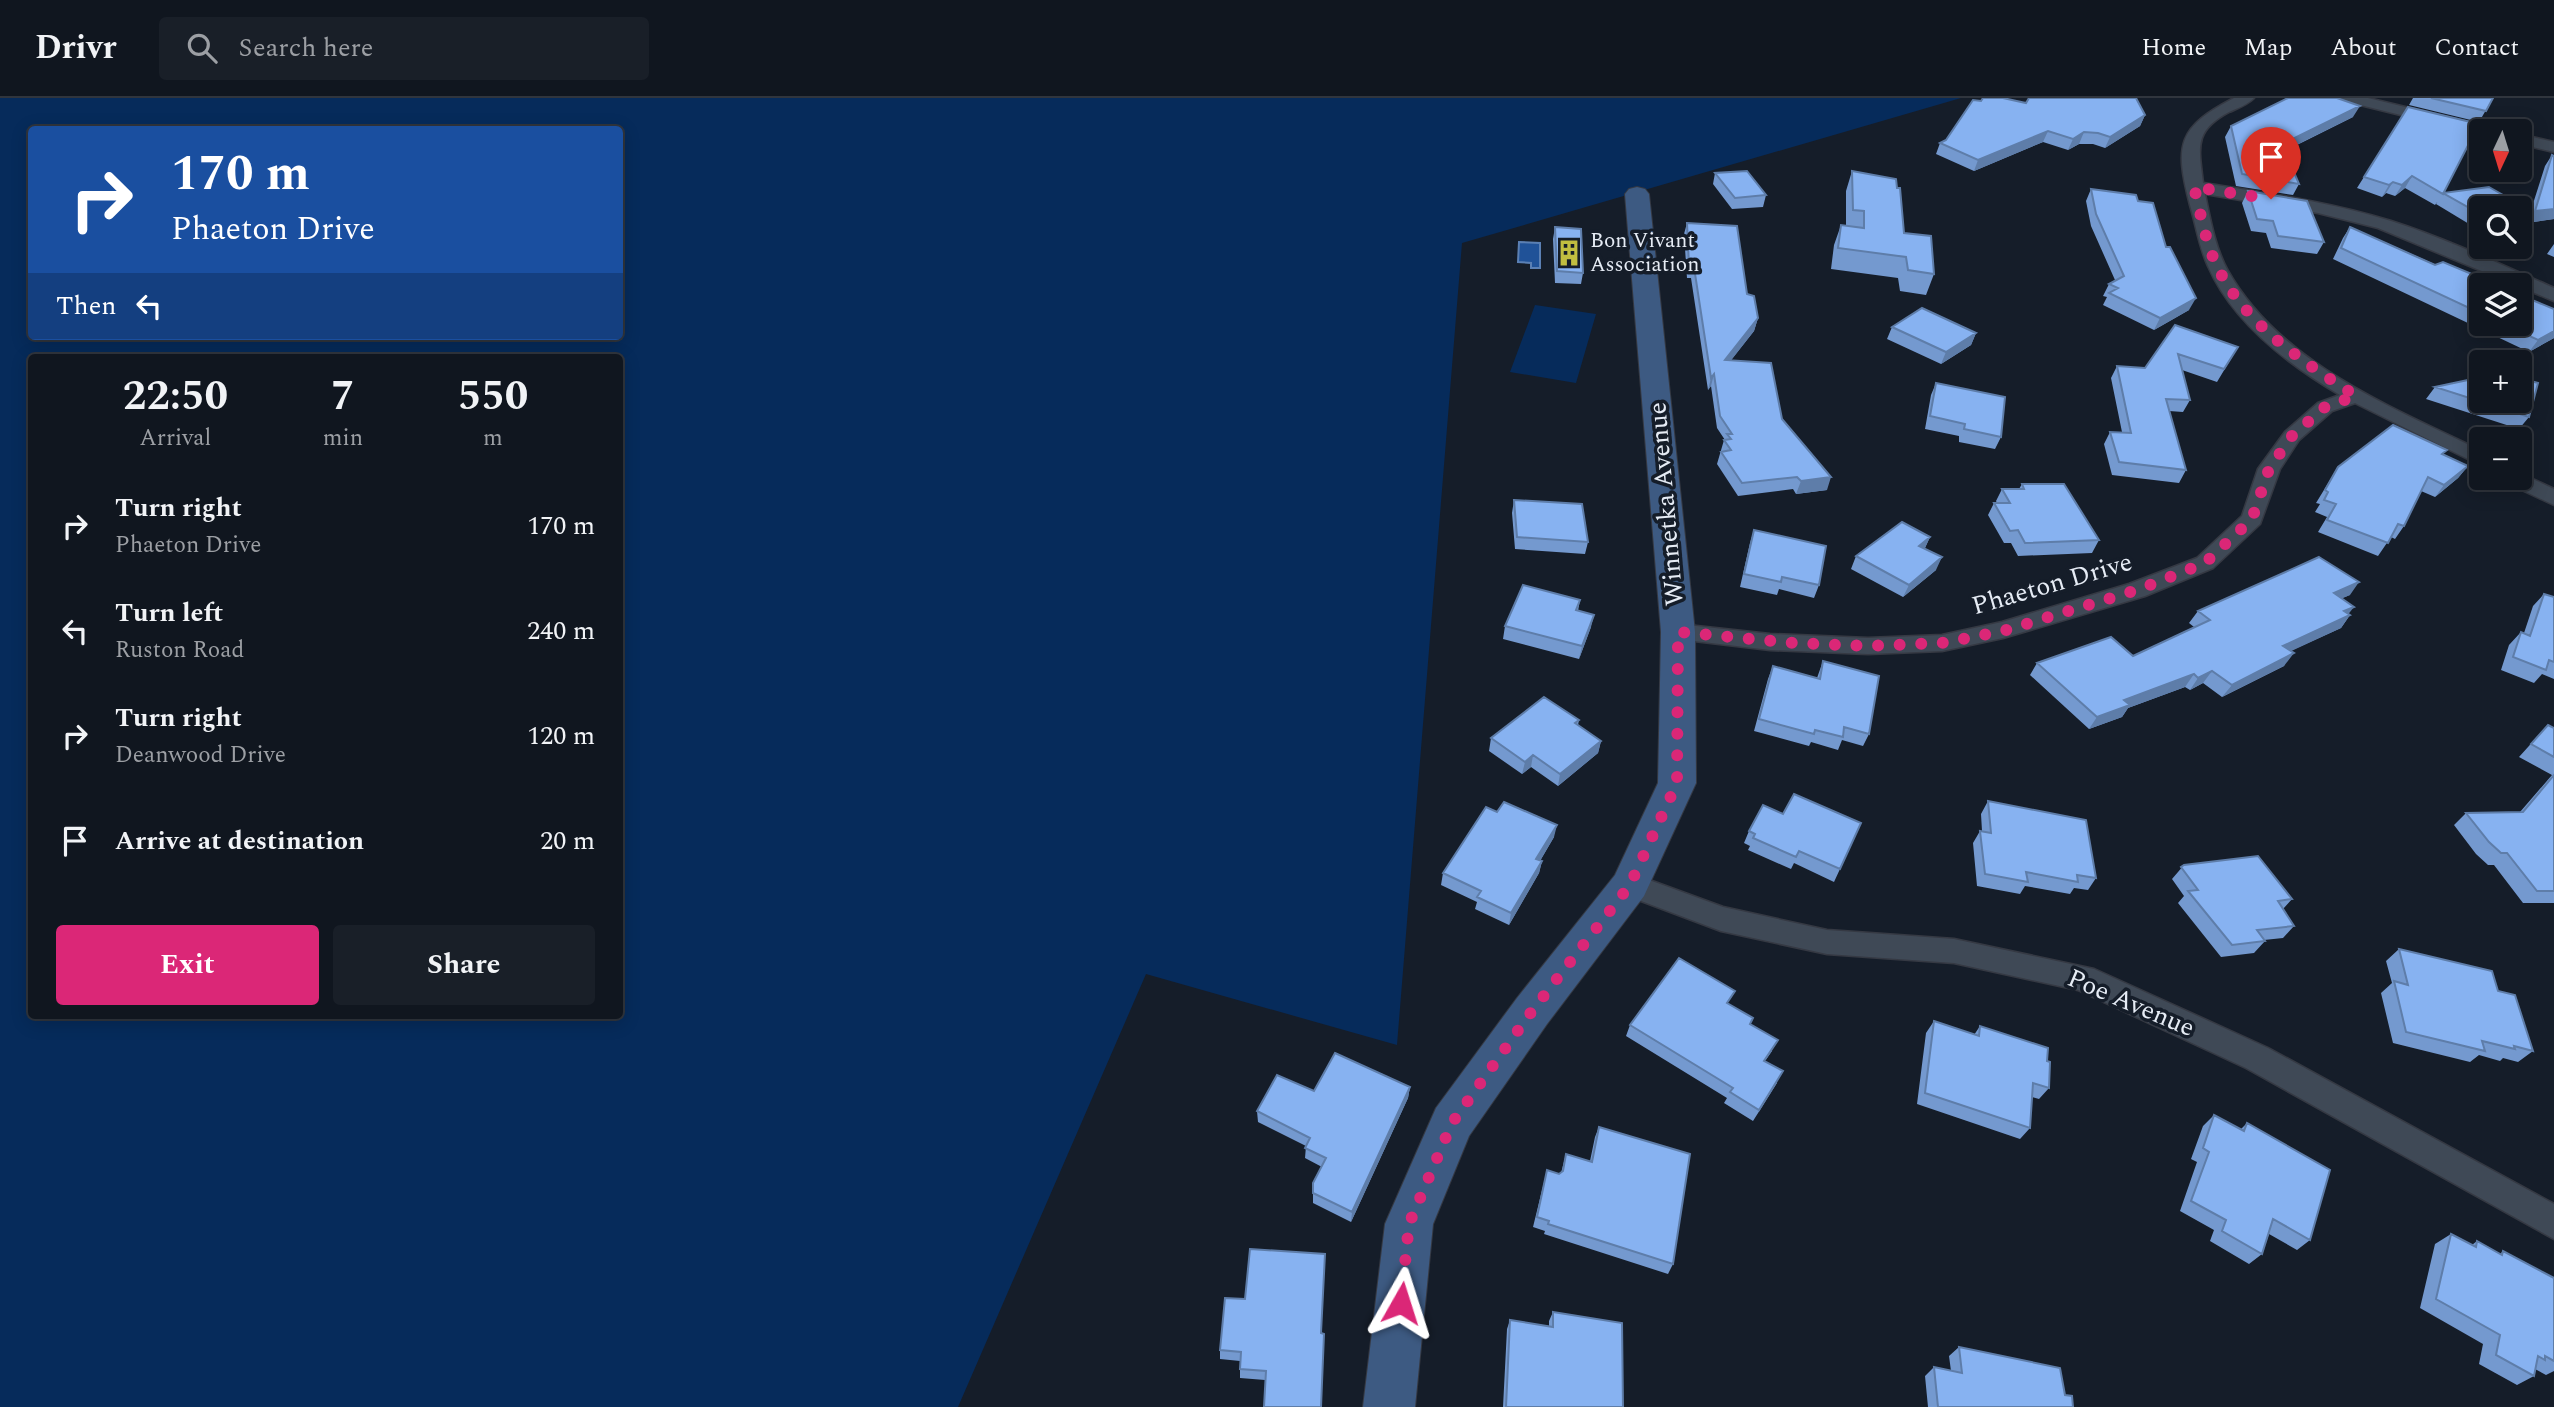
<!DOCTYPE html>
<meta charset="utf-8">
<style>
body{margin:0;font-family:Spectral,serif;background:#191f28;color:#f1f3f6;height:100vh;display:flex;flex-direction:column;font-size:26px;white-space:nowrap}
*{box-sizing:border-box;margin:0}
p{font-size:23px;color:#9c9fa4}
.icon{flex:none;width:38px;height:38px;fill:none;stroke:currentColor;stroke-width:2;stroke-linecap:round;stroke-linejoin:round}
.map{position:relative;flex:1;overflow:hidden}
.panel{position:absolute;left:28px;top:256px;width:595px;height:665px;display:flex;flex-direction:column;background:#10161f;border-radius:7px;box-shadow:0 4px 18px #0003,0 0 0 2px #30353d}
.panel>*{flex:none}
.hud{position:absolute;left:28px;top:28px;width:595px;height:214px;border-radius:7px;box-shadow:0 4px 18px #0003,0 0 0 2px #30353d;background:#1a4fa0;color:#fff;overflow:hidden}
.needle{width:46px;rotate:184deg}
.buttons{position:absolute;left:2469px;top:21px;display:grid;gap:14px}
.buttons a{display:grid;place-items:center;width:63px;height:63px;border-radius:7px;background:#10161f;box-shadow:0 4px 18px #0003,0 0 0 2px #30353d;font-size:35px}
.pin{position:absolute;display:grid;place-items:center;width:60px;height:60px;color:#fff;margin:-72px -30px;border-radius:50% 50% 50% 0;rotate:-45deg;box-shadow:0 0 7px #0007}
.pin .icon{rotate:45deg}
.me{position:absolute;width:77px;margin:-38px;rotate:6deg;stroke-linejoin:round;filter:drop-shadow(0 0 5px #0008)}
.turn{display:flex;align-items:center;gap:24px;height:147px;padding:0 28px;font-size:32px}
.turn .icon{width:91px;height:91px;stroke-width:2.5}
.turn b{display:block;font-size:49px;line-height:60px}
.then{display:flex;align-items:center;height:66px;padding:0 28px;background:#0003;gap:14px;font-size:26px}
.eta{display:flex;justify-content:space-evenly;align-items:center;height:119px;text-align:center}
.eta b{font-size:42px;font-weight:700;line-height:49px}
.cta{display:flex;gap:14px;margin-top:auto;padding:14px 28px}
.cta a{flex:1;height:80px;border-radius:7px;background:#db2777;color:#fff;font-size:28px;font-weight:700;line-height:80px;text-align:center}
.cta a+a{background:#191f28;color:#f1f3f6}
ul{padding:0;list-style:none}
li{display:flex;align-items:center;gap:21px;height:105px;padding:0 28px}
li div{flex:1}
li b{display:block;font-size:26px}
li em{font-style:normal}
header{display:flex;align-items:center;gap:42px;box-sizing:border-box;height:98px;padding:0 35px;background:#10161f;border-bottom:2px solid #30353d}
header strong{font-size:33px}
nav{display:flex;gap:38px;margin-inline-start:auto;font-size:24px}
.search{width:490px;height:63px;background:#191f28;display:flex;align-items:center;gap:18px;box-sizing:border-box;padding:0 24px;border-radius:7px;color:#9c9fa4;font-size:26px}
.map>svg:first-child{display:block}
.green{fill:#062b5b;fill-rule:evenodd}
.water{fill:#205298;stroke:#5b80b4;stroke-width:2}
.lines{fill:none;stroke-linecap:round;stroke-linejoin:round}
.minor-casing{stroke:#353943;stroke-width:3}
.secondary-casing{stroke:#353943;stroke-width:2}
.minor{fill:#3f4956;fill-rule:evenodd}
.secondary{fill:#3d5a82;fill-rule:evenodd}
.wall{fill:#7499cf}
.shaded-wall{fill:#5e7da9}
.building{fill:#87b2f1;stroke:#5e7da9;stroke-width:2}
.route{stroke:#db2777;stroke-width:12;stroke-dasharray:0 21.6}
.labels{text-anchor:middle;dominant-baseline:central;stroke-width:7;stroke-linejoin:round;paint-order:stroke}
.far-poi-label{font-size:21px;fill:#e6ecf5;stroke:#151d29;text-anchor:start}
.street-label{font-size:26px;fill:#e6ecf5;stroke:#151d29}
</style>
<header>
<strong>Drivr</strong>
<div class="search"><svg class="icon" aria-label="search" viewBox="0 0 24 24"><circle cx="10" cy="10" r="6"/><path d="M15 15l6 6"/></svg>Search here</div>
<nav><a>Home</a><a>Map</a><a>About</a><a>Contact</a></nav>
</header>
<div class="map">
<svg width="2554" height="1309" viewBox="0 0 2554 1309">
<rect width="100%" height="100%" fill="#151d29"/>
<path class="green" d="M0 0H1961L1462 145 1397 947 1146 876 958 1309H0ZM32 32H620V238H32ZM32 259H620V917H32Z
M1535 207 1596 216 1576 285 1510 274Z"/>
<path class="water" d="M1519 144 1540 145V170H1531V165L1518 164Z"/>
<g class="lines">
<g class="minor-casing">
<path id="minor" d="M2234 0H2254C2247 7 2238 10 2229 14 2193 33 2199 50 2203 85 2266 95 2330 104 2391 123 2447 141 2500 166 2554 190V203L2378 130 2318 115 2205 96C2210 120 2215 150 2228 173 2280 265 2391 309 2482 353V368L2355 305 2332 313 2299 342 2280 371 2260 426 2213 470 2145 498 2003 540 1942 553 1868 556 1770 552 1669 540 1666 534 1669 528 1678 526 1770 536 1868 540 1942 537 2002 524 2129 486 2197 460 2242 418 2258 371 2285 334 2318 305 2340 297C2289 267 2232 224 2208 168 2199 149 2196 127 2190 107 2174 46 2178 29 2234 0Z
M2341 0H2368L2492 30 2494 33H2482V37L2344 3Z
M2520 36 2554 44V54L2520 46Z
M2520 375 2554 391V407L2507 385 2504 380H2520Z
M1630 775 1723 809 1827 832 1954 841 2094 871 2268 950 2554 1106V1141L2246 970 2078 892 1954 865 1827 856 1721 833 1620 795 1616 787 1620 779Z"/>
</g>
<g class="secondary-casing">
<path id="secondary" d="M1637 89 1645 91 1649 96 1695 534 1696 685 1644 798 1547 926 1469 1038 1433 1126 1415 1309H1363L1385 1126 1436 1010 1517 900 1615 777 1658 685 1661 534 1625 96 1629 91Z"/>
</g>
<use href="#minor" class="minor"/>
<use href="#secondary" class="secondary"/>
</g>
<path class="wall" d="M2413 0H2493L2479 24 2409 7Z
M1981 3 2026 5 2145 17 2140 28 2105 50 2093 46H2079L2068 52 2043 44 1974 73 1936 56 1940 45 1946 42Z
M2408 9 2443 96 2435 107 2405 90 2395 98 2386 95 2382 99 2357 90Z
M2353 19 2285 53 2299 86 2293 97 2236 88 2225 39 2231 28Z
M2552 57 2554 121 2527 125 2528 121 2525 125 2520 126V110H2482V131L2479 132 2436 106 2443 95 2531 112 2545 68Z
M1852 73 1897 90 1904 135 1934 176 1926 197 1900 193 1898 180 1831 171 1834 147 1841 127H1846V93Z
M1715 75 1766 97 1763 109 1732 111 1713 86Z
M2091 91 2138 103 2166 149 2189 212 2154 232 2103 207 2107 199 2103 198 2109 186 2115 182 2091 128 2086 103Z
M2248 93 2324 144 2317 156 2271 150 2266 135 2251 133 2242 105Z
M1687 125 1747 196 1758 220 1754 233 1731 262 1782 321 1827 392 1796 396 1793 391 1738 398 1717 366 1724 342H1725L1717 330 1711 288 1708 292 1691 180H1687L1684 136Z
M1555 129 1583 175 1581 186 1555 185 1553 141Z
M2350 129 2482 187V226H2520L2554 211V240L2529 254 2333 161 2343 140Z
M2554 146V159L2547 156Z
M2175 227 2238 249 2217 284 2182 272 2190 302 2183 314 2169 313 2186 372 2179 385 2112 377 2104 346 2110 334H2122L2111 280 2117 268 2145 270Z
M1892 229 1976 235 1971 247 1941 266 1887 241Z
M1936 285 2001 339 1995 351 1959 344V338L1925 331 1931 297Z
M2435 289 2529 319 2519 331 2426 301Z
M2444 357 2468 368 2458 380 2435 399 2421 393 2404 428 2395 441 2391 439 2378 458 2318 434 2327 419 2315 414 2320 406 2316 405 2338 369Z
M2022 386 2099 442 2092 455 2018 458 2011 445H2004L1988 417 1994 405H1997L1996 403 2002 391H2019Z
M1514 402 1588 444 1585 456 1515 451 1512 415Z
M1754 432 1819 487 1814 500 1779 491 1777 497 1740 489 1750 445Z
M1930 439 1925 450 1936 472 1903 499 1851 471 1856 458Z
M2544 496 2554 499V581L2542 576 2534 585 2501 572 2509 547 2521 534 2524 535 2533 508Z
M2350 497 2342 500 2349 516 2350 517 2341 530 2290 553 2284 568 2222 599 2203 585 2190 592 2185 589 2128 610 2122 619 2089 631 2030 577 2037 565 2133 558 2194 529 2189 525 2198 513Z
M1580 502 1578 513 1591 529 1579 561 1503 541 1505 528Z
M1823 563 1869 636 1863 648 1842 642 1838 652 1811 644 1809 648 1754 633 1768 581 1773 568 1817 580Z
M1579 622 1578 627 1601 643 1598 655 1558 688 1531 669 1522 676 1489 653 1491 640Z
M2548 627 2554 630V805H2523L2494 767H2488L2476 756 2454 727 2466 715 2520 714 2552 677 2519 659Z
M1988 703 2096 780 2088 792 2074 790 2070 796 2025 788 2020 796 1977 788 1973 745 1980 733H1982L1981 716Z
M1763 707 1840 771 1834 784 1794 765 1791 771 1748 752 1750 748 1744 745 1749 733Z
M1497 714 1554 739 1540 763H1542L1539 775 1509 827 1475 811 1477 804 1441 787 1443 775Z
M2184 767 2292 801 2283 811 2294 828 2283 840 2264 842 2265 843 2254 855 2221 859 2178 805 2184 798 2172 781Z
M2399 851 2498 893 2533 953 2518 964 2503 960 2500 963 2479 957 2470 964 2393 945 2381 895 2392 885 2386 863Z
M1729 906 1751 926 1772 953 1765 963 1777 985 1753 1023 1724 1005 1727 1000 1626 938 1630 927Z
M1934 923 1974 937 1980 928 2047 963 2049 990 2039 1001 2032 999 2030 1030 2020 1041 1917 1006 1926 935Z
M1410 989 1408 1000 1351 1124 1313 1105V1085L1322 1069 1305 1060 1306 1048 1258 1024 1257 1013 1314 993Z
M2214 1017 2241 1031 2247 1025 2310 1142 2297 1152 2269 1136 2262 1156 2249 1166 2210 1143 2214 1132 2180 1113 2197 1064 2191 1061 2203 1028Z
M1599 1029 1673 1166 1668 1176 1544 1136 1545 1133 1533 1129 1547 1072 1559 1076 1561 1075 1566 1056 1590 1063 1595 1039Z
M2451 1136 2472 1147 2477 1143 2500 1156 2503 1153 2554 1180V1273L2546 1277 2535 1271 2534 1278 2517 1287 2479 1266 2483 1246 2420 1210 2435 1146Z
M1325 1156 1265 1282 1240 1280V1263L1220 1261V1252L1245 1201Z
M1553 1214 1623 1309H1503L1507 1231 1510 1222 1549 1228V1223Z
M1959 1249 2065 1297 2073 1309H1928L1925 1278 1934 1269 1951 1273 1949 1258Z"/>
<path class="shaded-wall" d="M2360 8 2353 19 2276 57 2282 46Z
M2145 17 2140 28 2105 50 2110 39Z
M2048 33 2043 44 1974 73 1978 62Z
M2084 34 2079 46 2068 52 2073 41Z
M2412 78 2405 90 2395 98 2402 87Z
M2393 84 2386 95 2382 99 2389 87Z
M2554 111V121L2527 125 2535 113Z
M2533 114 2525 125 2520 126V115Z
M2196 200 2189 212 2154 232 2160 220Z
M1758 220 1754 233 1722 274 1725 262Z
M2554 233V240L2529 254 2538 242Z
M1976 235 1971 247 1941 266 1946 254Z
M1714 276 1711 288 1708 292 1711 280Z
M2468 368 2458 380 2435 399 2444 387Z
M1831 379 1827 392 1796 396 1801 383Z
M1930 439 1924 452 1919 448Z
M1942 459 1936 472 1903 499 1909 487Z
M2359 484 2350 497 2324 508 2334 495Z
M2354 509 2346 519 2350 517 2341 530 2274 561 2283 548 2344 513Z
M1594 517 1591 529 1579 561 1582 548Z
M2294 555 2284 568 2222 599 2232 587Z
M2212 573 2203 585 2190 592 2198 580Z
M2194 576 2185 589 2128 610 2122 619 2089 631 2097 619 2124 602Z
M1601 643 1598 655 1558 688 1560 676Z
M1533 657 1531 669 1522 676 1525 664Z
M1557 727 1554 739 1534 773 1536 761Z
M1542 763 1539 775 1509 827 1511 815Z
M1410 989 1408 1000 1351 1124 1352 1114Z"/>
<path class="building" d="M1983 0H2003L2026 5 2029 0H2136L2145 17 2110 39 2098 35 2084 34 2073 41 2048 33 1978 62 1940 45 1946 42 1973 2 1981 3Z
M2288 0H2337L2360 8 2282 46 2299 86 2242 76 2231 28Z
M2431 0H2493L2486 13Z
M2408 9 2479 26 2443 96 2412 78 2402 87 2393 84 2389 87 2364 79Z
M2552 57 2554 58V111L2535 113Z
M1747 73 1766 97 1735 100 1715 75Z
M1852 73 1896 81 1897 90H1900L1904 135 1931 138 1934 176 1908 172 1906 159 1838 150 1841 127 1864 130V113L1853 112Z
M2489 89 2533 114 2520 115V110H2482V117L2443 95Z
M2091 91 2136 97 2138 103 2153 105 2166 149H2170L2196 200 2160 220 2109 195 2118 190 2109 186 2124 178 2096 116Z
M2248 93 2307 103 2324 144 2278 138 2273 123 2257 121Z
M1687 125 1737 128 1747 196 1754 198 1758 220 1725 262 1771 265 1782 321 1831 379 1801 383 1797 379 1742 385 1721 354 1731 352 1724 342 1731 341 1727 336H1732L1720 318 1714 276 1711 280 1694 169 1689 168Z
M1555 129 1581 131 1583 175 1557 173Z
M2350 129 2435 167 2443 164 2498 187H2482V216L2341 150Z
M2520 197 2554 211V233L2538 242 2503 226H2520Z
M1922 210 1976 235 1946 254 1892 229Z
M2175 227 2238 249 2224 271 2178 256 2190 302 2166 301 2186 372 2119 364 2110 334 2131 335 2117 268 2145 270Z
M2482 279V303H2520V280L2538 285 2529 319 2435 289Z
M1936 285 2005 299 2001 339 1964 331 1965 326 1930 318Z
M2393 327 2447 352 2442 356 2468 368 2444 387 2428 379 2404 428 2398 426 2388 445 2327 422 2336 406 2324 402 2328 394 2325 392 2338 369Z
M2022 386H2064L2099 442 2025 445 2018 432 2010 433 1994 405H2010L2002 391H2024Z
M1514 402 1582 406 1588 444 1517 439Z
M1902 424 1930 439 1919 448 1942 459 1909 487 1856 458Z
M1754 432 1826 448 1819 487 1782 479 1781 484 1744 476Z
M2319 459 2359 484 2334 495 2354 509 2344 513 2350 517 2283 548 2294 555 2232 587 2212 573 2198 580 2194 576 2124 602 2130 607 2097 619 2037 565 2111 539 2133 558 2210 522 2198 513Z
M1523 487 1580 502 1576 512 1594 517 1582 548 1505 528Z
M2544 496 2554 499V564L2549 562 2546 572 2513 559 2521 534 2530 538Z
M1823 563 1879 578 1869 636 1844 629 1843 639 1815 632 1814 636 1759 621 1773 568 1820 581Z
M1544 599 1579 622 1575 625 1601 643 1560 676 1533 657 1525 664 1491 640Z
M2548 627 2554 630V659L2531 646Z
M2554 677V793H2537L2507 755H2501L2489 744 2466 715 2523 714Z
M1794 696 1861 725 1840 771 1799 753 1796 759 1753 740 1755 736 1749 733 1763 707 1783 716Z
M1988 703 2086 722 2096 780 2077 777 2078 784 2026 774 2028 784 1985 776 1980 733 1991 735Z
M1504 704 1557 727 1536 761 1542 763 1511 815 1477 799 1481 793 1443 775 1486 709 1497 714Z
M2258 758 2292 801 2278 803 2294 828 2257 832 2265 843 2232 847 2188 793 2198 792 2181 769 2184 767Z
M2399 851 2492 873 2498 893 2515 897 2533 953 2514 948 2515 951 2482 943 2485 953 2406 934 2394 883 2408 887Z
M1679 860 1735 893 1727 905 1753 920 1750 926 1778 942 1764 963 1783 973 1759 1012 1730 994 1733 990 1630 927Z
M1934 923 1979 938 1980 928 2048 950 2047 963 2050 964 2049 990 2033 985 2030 1030 1925 995Z
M1335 955 1410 989 1352 1114 1313 1095V1085L1326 1060 1305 1050 1310 1040 1257 1013 1277 977 1314 993Z
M2214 1017 2244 1033 2247 1025 2330 1072 2310 1142 2273 1121 2262 1156 2222 1133 2226 1122 2191 1103 2209 1054 2203 1050Z
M1599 1029 1690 1056 1673 1166 1548 1126 1549 1123 1537 1119 1547 1072 1559 1076 1563 1073 1566 1056 1592 1064Z
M2451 1136 2476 1149 2477 1143 2502 1157 2503 1153 2554 1180V1263L2545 1258V1262L2538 1258 2534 1278 2496 1257 2500 1237 2436 1201Z
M1250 1151 1325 1156 1321 1235 1324 1236 1321 1309H1264L1266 1273 1240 1271 1241 1254 1220 1252 1225 1200 1245 1201Z
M1553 1214 1622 1225 1623 1309H1506L1510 1222 1553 1229Z
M1959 1249 2060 1270 2065 1297 2072 1298 2073 1309H1938L1934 1269 1962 1275Z"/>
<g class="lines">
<path class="route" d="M1401 1205 1409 1126 1452 1025 1532 913 1630 787 1677 685 1678 534 1795 545 1868 548 1942 545 2003 533 2137 492 2205 465 2252 421 2269 371 2292 338 2325 309 2356 298C2304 264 2248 229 2219 172 2206 148 2201 116 2194 89L2271 101"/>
</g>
<defs>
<g id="building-bare" transform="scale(2.1)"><path d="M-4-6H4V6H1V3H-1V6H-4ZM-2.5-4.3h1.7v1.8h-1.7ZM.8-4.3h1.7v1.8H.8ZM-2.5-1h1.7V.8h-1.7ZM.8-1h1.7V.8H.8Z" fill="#c1be40" stroke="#151d29" stroke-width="2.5" paint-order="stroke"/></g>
</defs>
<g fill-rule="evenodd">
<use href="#building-bare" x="1569" y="155"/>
</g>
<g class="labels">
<g class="far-poi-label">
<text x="1590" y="143">Bon Vivant<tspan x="1590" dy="24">Association</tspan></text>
</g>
<g class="street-label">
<text transform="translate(1666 406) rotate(-95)">Winnetka Avenue</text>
<text transform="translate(2052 486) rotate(-16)">Phaeton Drive</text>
<text transform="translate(2131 905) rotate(23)">Poe Avenue</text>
</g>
</g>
</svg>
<div class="buttons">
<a><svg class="needle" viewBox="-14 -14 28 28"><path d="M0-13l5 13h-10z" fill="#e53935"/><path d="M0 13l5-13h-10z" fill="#9c9fa4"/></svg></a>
<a><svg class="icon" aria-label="search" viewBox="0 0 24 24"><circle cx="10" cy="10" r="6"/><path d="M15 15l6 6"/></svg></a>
<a><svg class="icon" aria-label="layers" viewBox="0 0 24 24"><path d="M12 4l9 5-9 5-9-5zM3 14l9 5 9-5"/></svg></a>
<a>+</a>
<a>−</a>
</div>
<div class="pin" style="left:2271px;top:101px;background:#d93025"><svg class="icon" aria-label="arrive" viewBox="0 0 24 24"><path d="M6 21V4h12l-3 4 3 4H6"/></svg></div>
<svg class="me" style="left:1401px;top:1205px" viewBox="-20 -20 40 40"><path d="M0-17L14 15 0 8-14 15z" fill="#db2777" stroke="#fff" stroke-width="4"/></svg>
<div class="hud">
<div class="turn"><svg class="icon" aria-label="right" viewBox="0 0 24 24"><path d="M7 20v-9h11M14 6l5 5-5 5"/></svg><div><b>170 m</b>Phaeton Drive</div></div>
<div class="then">Then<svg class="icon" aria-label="left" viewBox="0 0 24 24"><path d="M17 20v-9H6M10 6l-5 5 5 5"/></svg></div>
</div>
<section class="panel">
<div class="eta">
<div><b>22:50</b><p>Arrival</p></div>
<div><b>7</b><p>min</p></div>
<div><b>550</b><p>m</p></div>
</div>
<ul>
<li><svg class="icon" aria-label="right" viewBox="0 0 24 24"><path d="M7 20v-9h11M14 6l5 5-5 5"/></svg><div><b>Turn right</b><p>Phaeton Drive</p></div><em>170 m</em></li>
<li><svg class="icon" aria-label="left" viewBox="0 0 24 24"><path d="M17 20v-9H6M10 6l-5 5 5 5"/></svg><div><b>Turn left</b><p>Ruston Road</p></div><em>240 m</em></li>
<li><svg class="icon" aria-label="right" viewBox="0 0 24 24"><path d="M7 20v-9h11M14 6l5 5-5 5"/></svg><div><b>Turn right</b><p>Deanwood Drive</p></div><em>120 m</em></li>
<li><svg class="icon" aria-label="arrive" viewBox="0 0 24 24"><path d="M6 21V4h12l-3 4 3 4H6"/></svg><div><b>Arrive at destination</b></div><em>20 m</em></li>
</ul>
<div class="cta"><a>Exit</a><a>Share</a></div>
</section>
</div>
